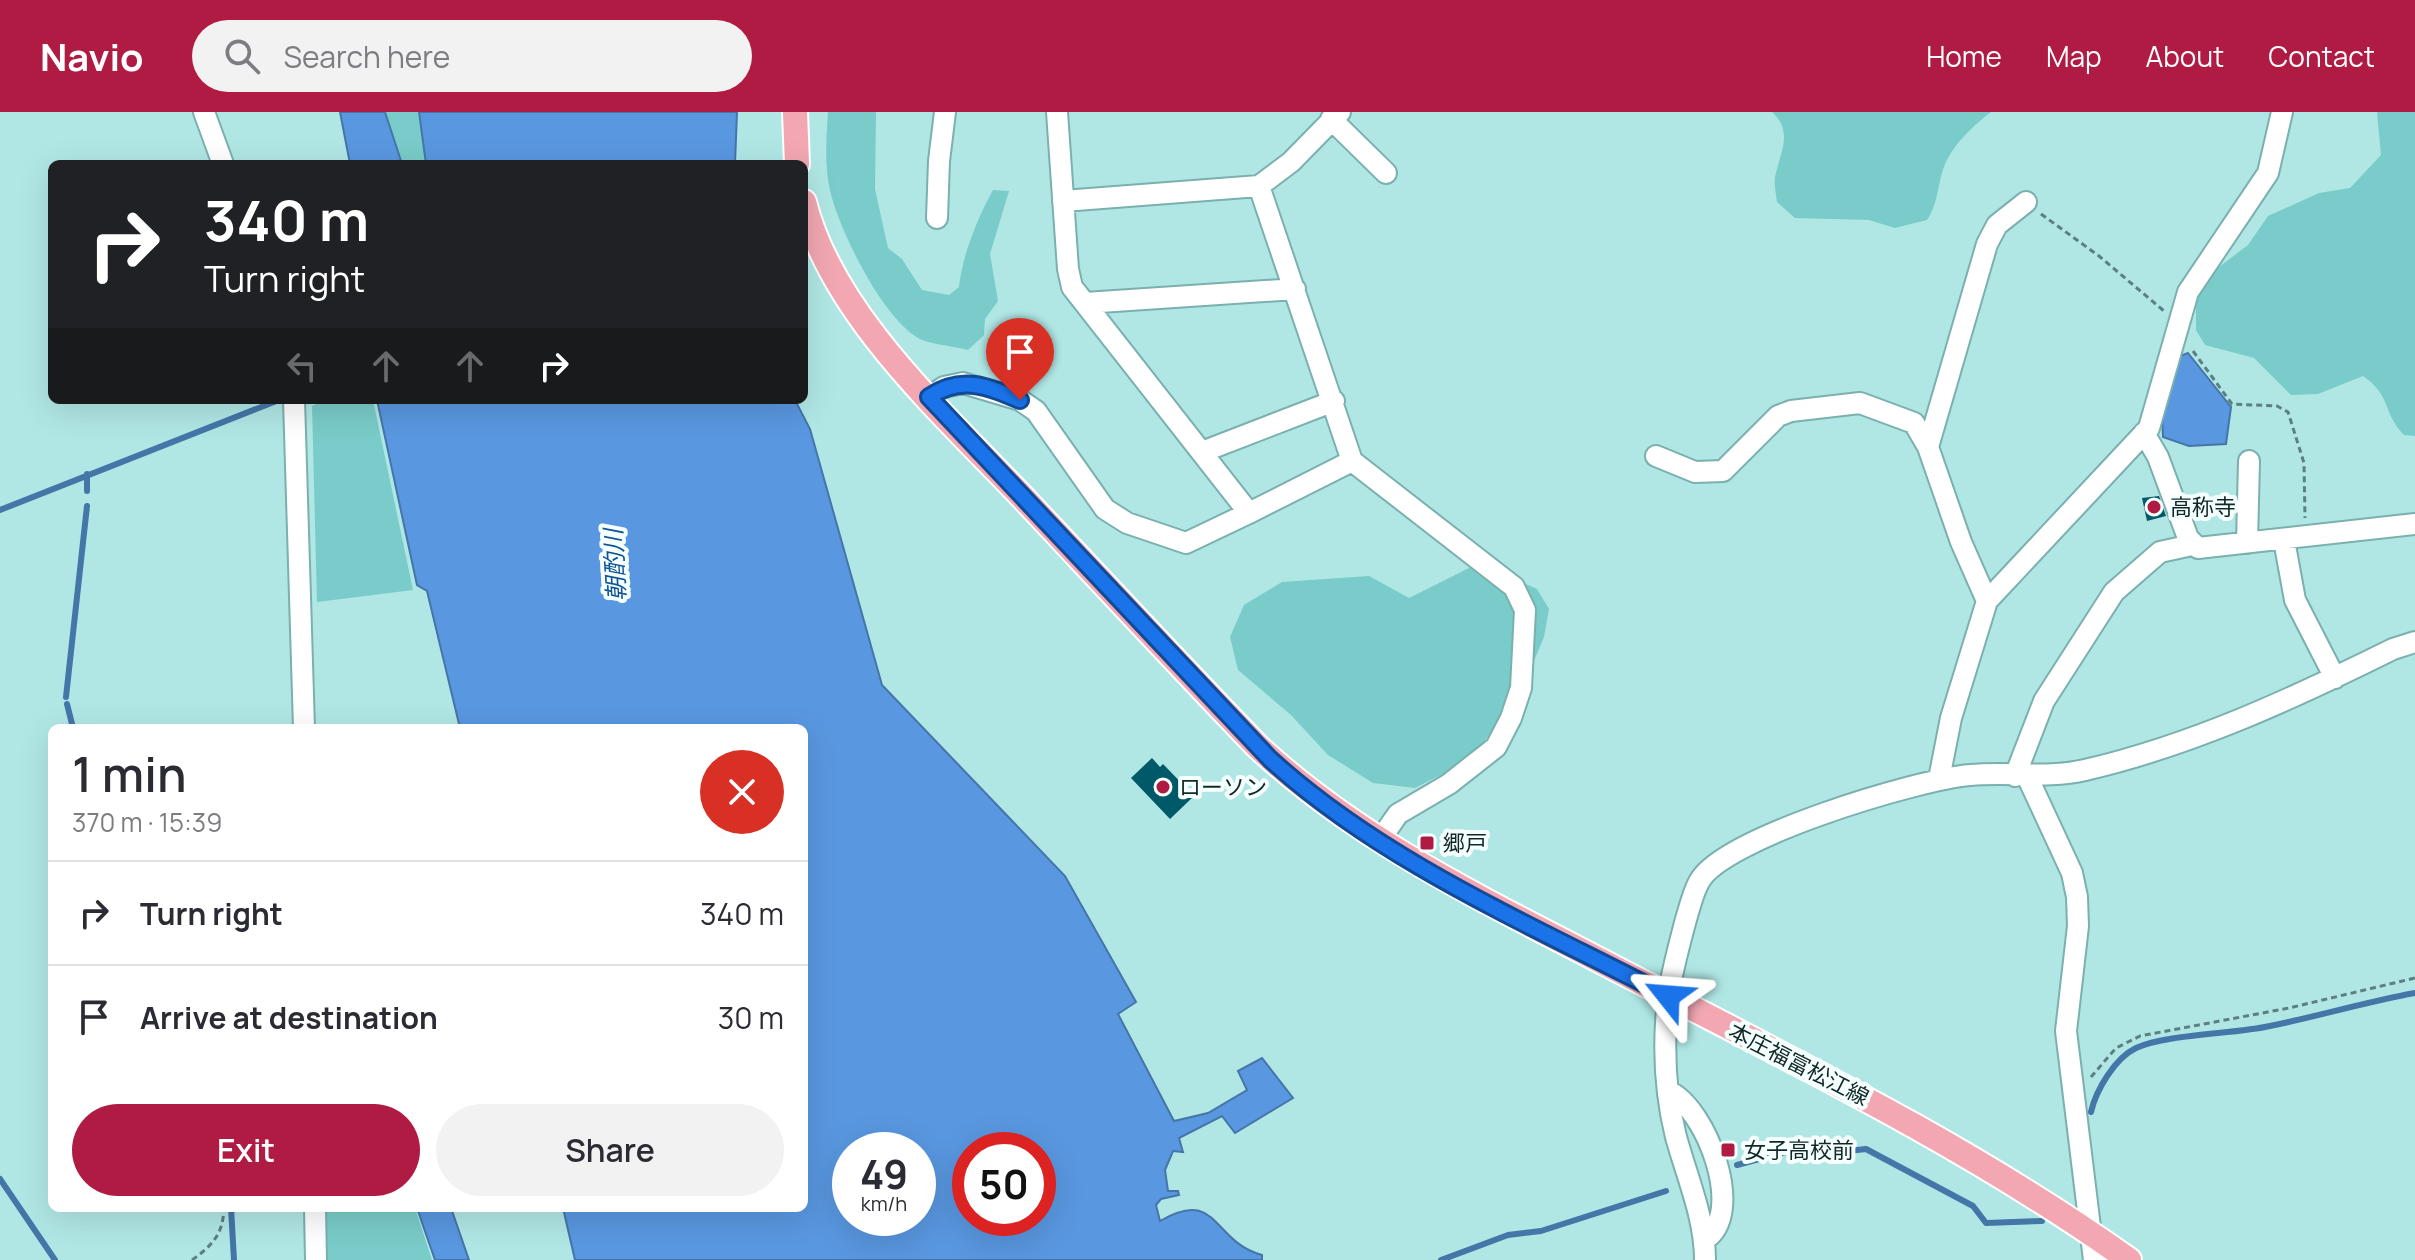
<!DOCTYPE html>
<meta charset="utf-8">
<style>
body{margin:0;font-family:Manrope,"Noto Sans JP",sans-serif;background:#f2f2f3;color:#2b2b33;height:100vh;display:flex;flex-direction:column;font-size:30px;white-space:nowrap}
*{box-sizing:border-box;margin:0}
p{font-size:26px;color:#7c7c81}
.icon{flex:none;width:44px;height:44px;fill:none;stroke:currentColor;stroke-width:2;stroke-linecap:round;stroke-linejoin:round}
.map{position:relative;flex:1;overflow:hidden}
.side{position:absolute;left:48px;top:612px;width:760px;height:488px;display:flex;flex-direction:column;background:#fff;border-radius:12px;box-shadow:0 8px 32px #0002}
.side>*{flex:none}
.guide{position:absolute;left:48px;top:48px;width:760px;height:244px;border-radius:12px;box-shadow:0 8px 32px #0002;background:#202124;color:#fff;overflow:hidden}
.speed{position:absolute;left:832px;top:1020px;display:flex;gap:16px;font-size:40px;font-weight:700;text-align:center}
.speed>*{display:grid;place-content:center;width:104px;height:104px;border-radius:50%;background:#fff;box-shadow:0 8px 32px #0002;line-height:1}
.speed small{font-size:20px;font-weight:400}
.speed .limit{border:12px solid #d22;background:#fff;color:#111}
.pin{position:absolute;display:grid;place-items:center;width:68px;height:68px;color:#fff;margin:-82px -34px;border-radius:50% 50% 50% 0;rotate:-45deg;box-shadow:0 0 8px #0007}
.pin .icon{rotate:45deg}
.me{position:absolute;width:88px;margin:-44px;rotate:298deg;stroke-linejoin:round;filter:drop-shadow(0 0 6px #0008)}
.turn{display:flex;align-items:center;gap:28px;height:168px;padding:0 24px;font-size:36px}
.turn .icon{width:104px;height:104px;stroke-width:2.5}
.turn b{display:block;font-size:56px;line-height:68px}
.lanes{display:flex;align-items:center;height:76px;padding:0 24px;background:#0003;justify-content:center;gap:40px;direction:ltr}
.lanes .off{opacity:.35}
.round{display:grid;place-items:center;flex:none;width:84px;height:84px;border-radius:42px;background:#f2f2f3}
.head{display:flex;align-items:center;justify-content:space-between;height:136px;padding:0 24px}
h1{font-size:48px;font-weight:600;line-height:60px}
.action{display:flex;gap:16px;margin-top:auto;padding:16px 24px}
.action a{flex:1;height:92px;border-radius:48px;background:#af1b42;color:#fff;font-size:32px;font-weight:600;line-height:92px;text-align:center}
.action a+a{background:#f2f2f3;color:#2b2b33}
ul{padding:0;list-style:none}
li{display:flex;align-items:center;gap:24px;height:104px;padding:0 24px;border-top:2px solid #e1e1e2}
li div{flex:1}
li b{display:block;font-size:30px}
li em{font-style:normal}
header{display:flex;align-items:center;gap:48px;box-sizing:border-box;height:112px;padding:0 40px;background:#af1b42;color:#fff}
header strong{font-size:38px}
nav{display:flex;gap:44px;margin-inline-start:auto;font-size:28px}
.search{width:560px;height:72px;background:#f2f2f3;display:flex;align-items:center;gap:20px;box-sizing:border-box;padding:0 28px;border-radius:44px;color:#7c7c81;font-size:30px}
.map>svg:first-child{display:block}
.green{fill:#79ccc9}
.water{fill:#5997e0;stroke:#4476a8;stroke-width:2;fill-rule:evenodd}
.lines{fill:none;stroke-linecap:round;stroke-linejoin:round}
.stream{stroke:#4476a8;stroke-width:6}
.building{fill:#005968}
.minor-casing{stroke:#7ab0ae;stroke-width:24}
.major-casing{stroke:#fff;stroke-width:28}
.path{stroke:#5b807f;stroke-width:3;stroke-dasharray:6 4;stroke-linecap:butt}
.minor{stroke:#fff;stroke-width:20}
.major{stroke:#f2a7b2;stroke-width:24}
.route-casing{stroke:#114b97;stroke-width:20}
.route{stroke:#1a73e8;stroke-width:14}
.poi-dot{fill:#af1b42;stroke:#f4fffe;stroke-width:3}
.labels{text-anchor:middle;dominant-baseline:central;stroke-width:8;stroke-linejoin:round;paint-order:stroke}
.poi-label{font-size:22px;fill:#122827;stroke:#f4fffe;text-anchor:start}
.street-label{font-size:22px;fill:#122827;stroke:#f4fffe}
.water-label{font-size:24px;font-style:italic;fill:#115395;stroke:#f4fffe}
</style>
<header>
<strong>Navio</strong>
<div class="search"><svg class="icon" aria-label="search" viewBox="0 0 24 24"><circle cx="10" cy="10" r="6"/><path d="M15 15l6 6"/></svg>Search here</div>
<nav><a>Home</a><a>Map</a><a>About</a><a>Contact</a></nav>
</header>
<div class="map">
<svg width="2415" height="1148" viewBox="0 0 2415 1148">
<rect width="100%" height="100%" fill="#b0e7e5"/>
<path class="green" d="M386 0H418L426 52H402Z
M828 0H876L875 77 888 136 902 147 922 178 949 183 959 175C962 144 978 105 993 78L1009 79 990 142 998 189 985 207 984 223 968 238C957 235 926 231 920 227 884 208 843 125 832 86 824 58 826 29 828 0Z
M1772 0H1991C1975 12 1956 30 1947 48 1937 67 1940 89 1927 108L1895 116 1869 108 1795 106 1777 90C1776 82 1774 73 1775 65 1780 41 1794 20 1772 0Z
M2377 0H2415V324L2404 323C2382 300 2392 284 2363 264L2318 282 2291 283 2254 246 2205 233 2196 218V189L2203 167 2248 133 2268 104 2319 81 2350 76 2381 43Z
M324 288H373L413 478 317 490 312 294Z
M1479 451 1537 477 1549 497 1544 525 1520 582 1470 648 1415 676 1373 671 1328 643 1291 603 1238 558 1230 525 1244 493 1282 470 1369 464 1409 486Z
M321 1096H415L432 1148H323Z"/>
<path class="water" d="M340 0H385L402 52H350Z
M419 0H737L735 52H426Z
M2188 241 2231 295 2226 332 2189 334 2163 325 2162 304 2180 244Z
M377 288H795L810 317 882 573 1065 764 1136 890 1118 902 1174 1009 1208 1001 1247 978 1238 959 1262 946 1293 986 1235 1021 1222 1004 1179 1026 1183 1040 1173 1039 1165 1058 1168 1079H1178L1179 1083 1161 1087 1156 1093 1160 1109C1219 1075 1211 1129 1262 1143V1148H575L563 1096H804V616H460L427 479 417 473ZM850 1038H918V1106H850ZM970 1038H1038V1106H970Z
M417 1096H451L469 1148H435Z"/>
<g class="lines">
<path class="stream" d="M87 362V379
M0 398 279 288
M66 585 87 394
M67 592 73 616
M2091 1000C2096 978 2115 946 2136 936 2166 922 2235 922 2270 914 2319 904 2366 890 2415 881
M1737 1053 1785 1040 1820 1042 1866 1037 1973 1094 1986 1111 2042 1109
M0 1067 55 1148
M231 1096 234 1148
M1441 1148 1508 1123 1541 1119 1666 1079"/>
</g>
<path class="building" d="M2159 384 2166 404 2147 409 2142 386Z
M1152 646 1160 655 1163 652 1194 684 1170 707 1131 666Z"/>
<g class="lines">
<g class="minor-casing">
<path id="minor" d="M204 0 223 52
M1057 0 1068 157 1072 175 1249 401 1352 349 1259 74 1291 50 1340 0
M1331 7 1386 61
M1063 89 1259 74
M937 106 939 49 945 0
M1085 191 1295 177
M929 285 944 275 963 271 1020 288 1036 299 1105 397 1127 411 1186 431 1249 401
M294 288 304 616
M2144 321 2158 345 2188 426 2198 436 2415 412
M1928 335 1987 132 1997 113 2026 90
M1202 340 1334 289
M1656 344 1695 360 1723 359 1778 304 1791 299 1860 291 1914 311 1928 335 1961 430 1987 489
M1352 349 1514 475 1525 498 1521 576 1511 606 1496 635 1449 672 1398 702 1379 729
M2284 428 2295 488 2335 566
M2247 431 2249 349
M2015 664 2044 589 2114 480 2160 440 2192 433
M2027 664 2072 761 2077 785 2078 814 2066 919 2094 1148
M1939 667 1951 606 1987 489 2149 316 2188 180 2268 61 2282 0
M1668 979C1706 995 1747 1103 1704 1128
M315 1096 316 1148
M1705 1148C1705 1106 1687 1065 1676 1025 1665 981 1663 932 1668 887 1670 867 1690 785 1699 770 1721 726 1920 667 1970 663 2008 659 2047 667 2085 658 2193 633 2294 586 2393 537L2415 530"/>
</g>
<g class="major-casing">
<path id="major" d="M795 0 797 52
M804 90C832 204 948 306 1027 390 1103 471 1179 553 1257 634 1357 727 1478 785 1599 848 1779 942 1963 1030 2129 1148"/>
</g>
<path class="path" d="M2041 102 2099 144 2164 199
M2193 239 2232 292 2277 294 2288 300 2304 351 2305 406
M2091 965 2116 936 2140 924 2289 896 2415 866
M192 1148C213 1133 223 1122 224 1096"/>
<use href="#minor" class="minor"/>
<use href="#major" class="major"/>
</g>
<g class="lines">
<g class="route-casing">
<path id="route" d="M1020 288C987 274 961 263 929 285L1270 647C1384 751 1532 813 1668 884"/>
</g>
<use href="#route" class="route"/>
</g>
<g class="poi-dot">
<circle cx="2154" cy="395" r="8"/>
<circle cx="1163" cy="675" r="8"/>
<rect x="1419" y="723" width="16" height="16" rx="4"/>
<rect x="1720" y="1030" width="16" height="16" rx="4"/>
</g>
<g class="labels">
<g class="poi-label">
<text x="2170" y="395">高称寺</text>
<text x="1179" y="675">ローソン</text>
<text x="1443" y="731">郷戸</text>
<text x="1744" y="1038">女子高校前</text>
</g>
<g class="street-label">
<text transform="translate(1799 952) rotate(27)">本庄福富松江線</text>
</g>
<g class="water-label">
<text transform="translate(614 453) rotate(-93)">朝酌川</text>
</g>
</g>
</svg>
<div class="speed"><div>49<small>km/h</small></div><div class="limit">50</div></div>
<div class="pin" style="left:1020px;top:288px;background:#d93025"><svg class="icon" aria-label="arrive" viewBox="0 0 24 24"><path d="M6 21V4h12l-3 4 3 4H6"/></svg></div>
<svg class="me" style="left:1668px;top:884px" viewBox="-20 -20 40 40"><path d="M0-17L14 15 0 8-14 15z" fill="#1a73e8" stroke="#fff" stroke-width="4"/></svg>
<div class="guide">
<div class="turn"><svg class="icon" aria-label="right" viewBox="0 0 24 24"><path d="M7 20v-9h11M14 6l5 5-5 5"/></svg><div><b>340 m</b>Turn right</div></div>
<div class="lanes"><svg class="icon off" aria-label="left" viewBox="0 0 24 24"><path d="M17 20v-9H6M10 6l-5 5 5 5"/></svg><svg class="icon off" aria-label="ahead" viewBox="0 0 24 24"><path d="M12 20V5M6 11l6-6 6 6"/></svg><svg class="icon off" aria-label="ahead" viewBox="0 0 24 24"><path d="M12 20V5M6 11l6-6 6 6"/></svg><svg class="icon" aria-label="right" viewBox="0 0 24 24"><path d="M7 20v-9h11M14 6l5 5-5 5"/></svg></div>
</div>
<section class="side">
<div class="head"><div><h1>1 min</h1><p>370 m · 15:39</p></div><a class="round" style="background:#d93025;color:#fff"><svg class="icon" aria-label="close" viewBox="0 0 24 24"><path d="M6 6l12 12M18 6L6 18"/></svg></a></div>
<ul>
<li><svg class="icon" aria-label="right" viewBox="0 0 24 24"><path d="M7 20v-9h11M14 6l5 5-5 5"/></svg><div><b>Turn right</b></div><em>340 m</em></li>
<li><svg class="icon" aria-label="arrive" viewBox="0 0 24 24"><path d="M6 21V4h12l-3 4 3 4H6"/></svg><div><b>Arrive at destination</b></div><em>30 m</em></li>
</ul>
<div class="action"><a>Exit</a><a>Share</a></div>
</section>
</div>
